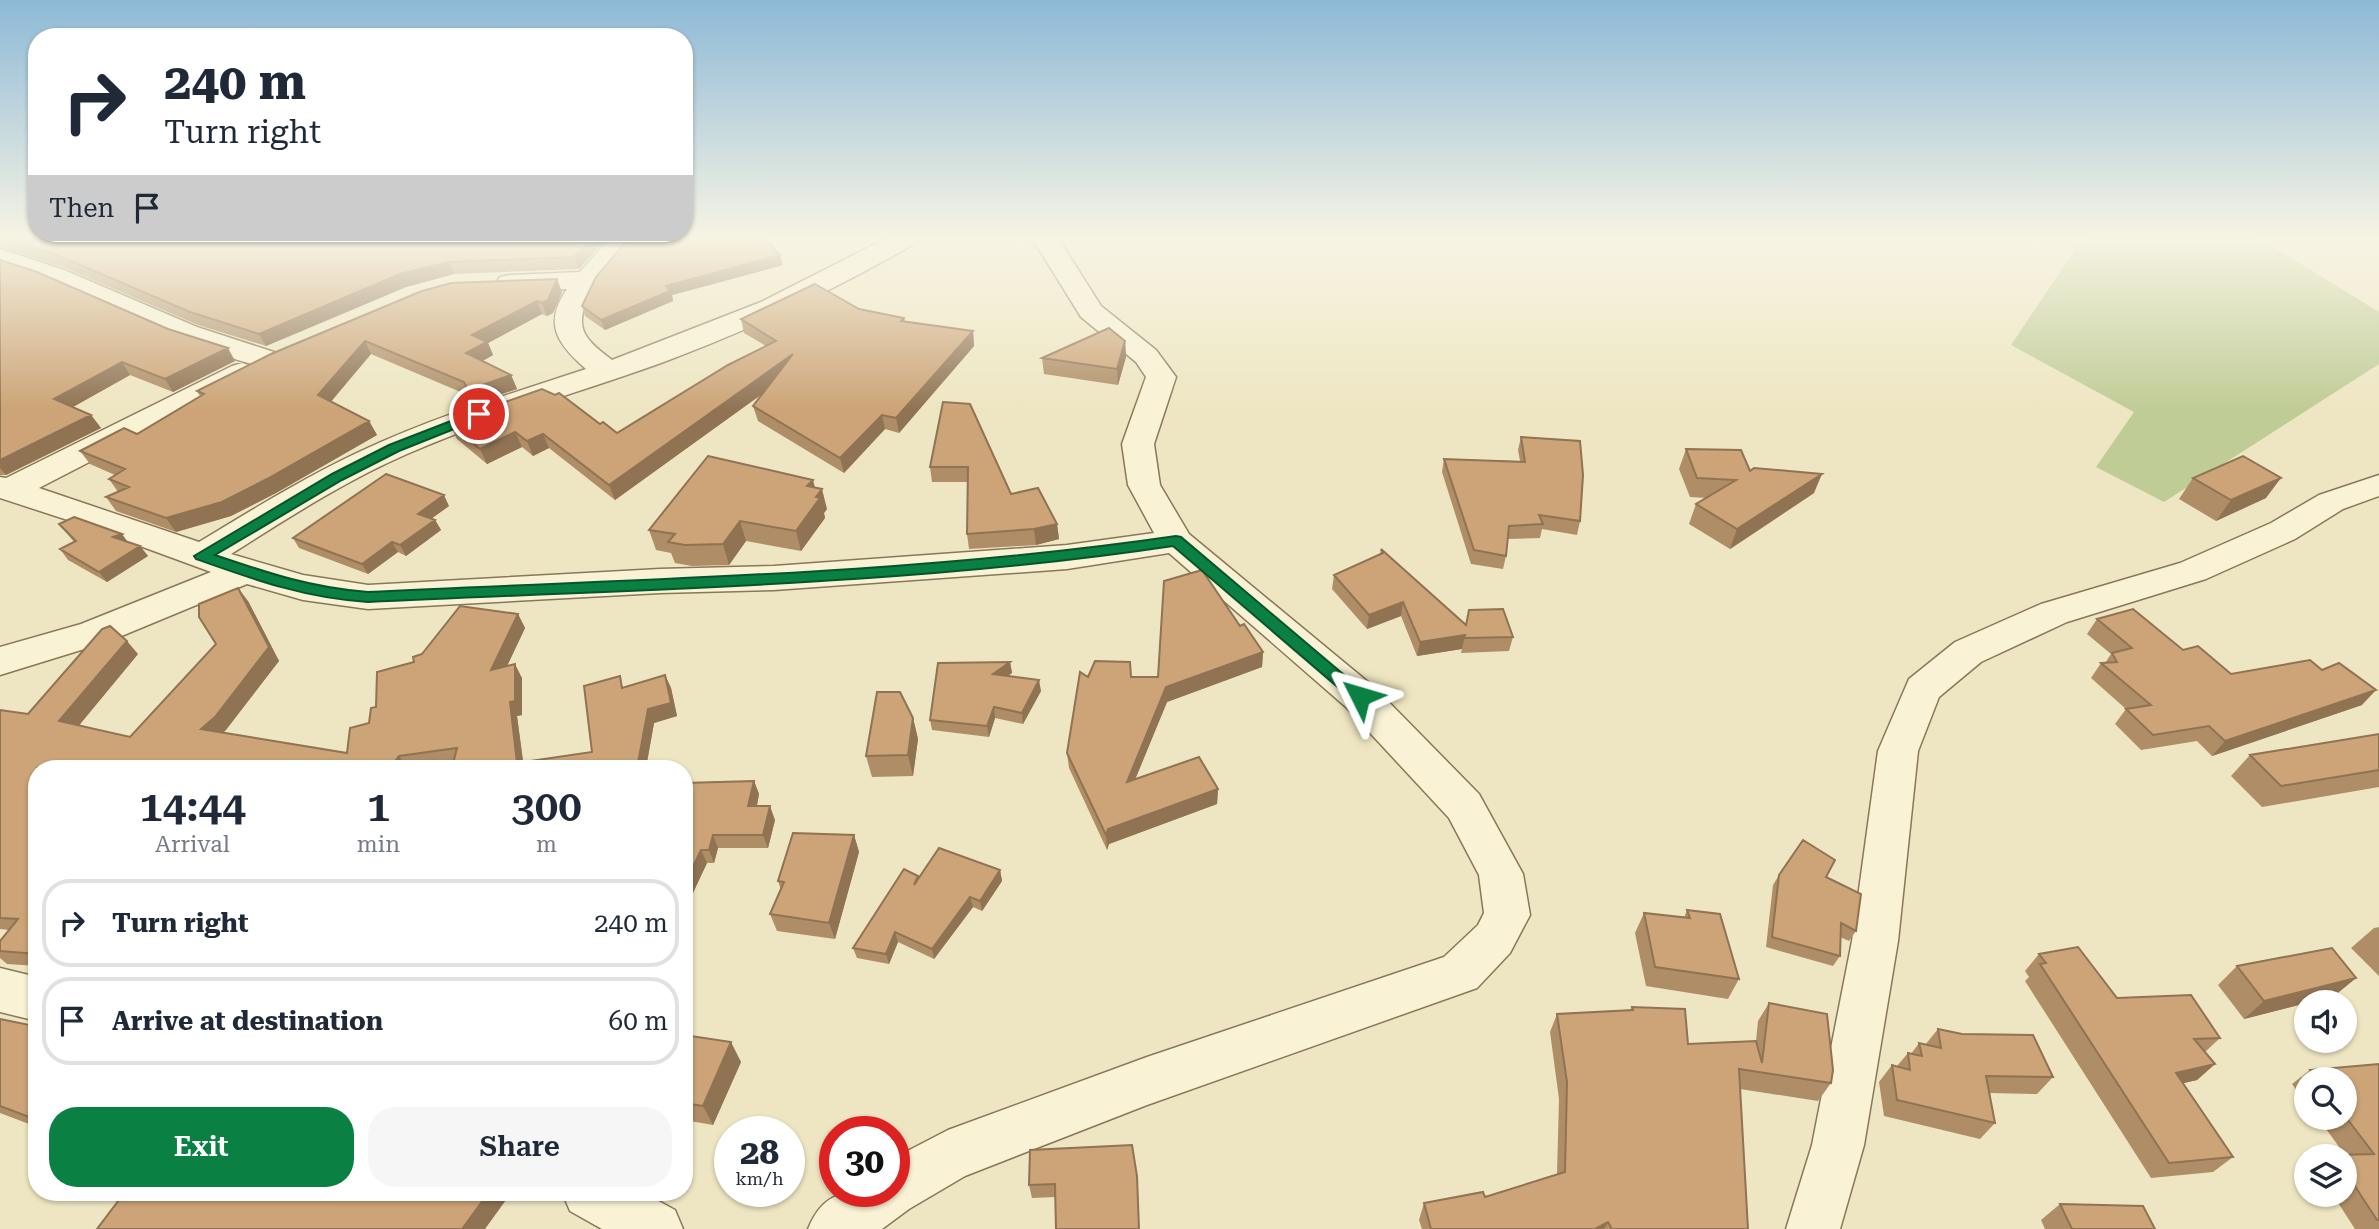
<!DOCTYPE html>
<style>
body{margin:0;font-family:"Roboto Serif",serif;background:#f6f6f7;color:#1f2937;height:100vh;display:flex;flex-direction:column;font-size:26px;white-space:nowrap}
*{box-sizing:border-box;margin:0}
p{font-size:23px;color:#747a83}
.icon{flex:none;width:38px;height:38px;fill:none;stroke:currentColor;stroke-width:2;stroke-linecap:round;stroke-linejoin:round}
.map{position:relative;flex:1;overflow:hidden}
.panel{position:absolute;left:28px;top:760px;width:665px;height:441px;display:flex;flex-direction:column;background:#fff;border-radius:28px;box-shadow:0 2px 5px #0004}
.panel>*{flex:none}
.banner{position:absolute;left:28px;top:28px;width:665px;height:214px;border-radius:28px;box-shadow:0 2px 5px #0004;background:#fff;color:#1f2937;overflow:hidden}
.buttons{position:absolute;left:2294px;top:990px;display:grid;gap:14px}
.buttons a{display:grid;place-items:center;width:63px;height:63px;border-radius:50%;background:#fff;box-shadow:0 2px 5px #0004;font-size:35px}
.speed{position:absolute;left:714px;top:1116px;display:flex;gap:14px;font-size:35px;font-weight:700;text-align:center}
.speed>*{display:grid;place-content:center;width:91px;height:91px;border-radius:50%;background:#fff;box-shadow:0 2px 5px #0004;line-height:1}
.speed small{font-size:18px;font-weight:400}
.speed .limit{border:10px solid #d22;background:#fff;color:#111}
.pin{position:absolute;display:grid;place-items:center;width:60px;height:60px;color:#fff;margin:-30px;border:4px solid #fff;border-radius:50%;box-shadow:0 2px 7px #0007}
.me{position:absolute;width:77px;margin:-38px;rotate:310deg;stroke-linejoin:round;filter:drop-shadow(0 0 5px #0008)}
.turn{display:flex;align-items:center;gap:24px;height:147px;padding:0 21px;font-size:32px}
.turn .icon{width:91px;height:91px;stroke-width:2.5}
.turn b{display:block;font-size:49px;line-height:60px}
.then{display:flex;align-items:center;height:66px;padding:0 21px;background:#0003;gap:14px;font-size:26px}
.eta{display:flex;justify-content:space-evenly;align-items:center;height:119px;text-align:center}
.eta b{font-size:42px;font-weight:600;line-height:49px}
.primary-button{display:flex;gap:14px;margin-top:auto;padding:14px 21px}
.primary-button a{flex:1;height:80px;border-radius:28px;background:#0b8043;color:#fff;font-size:28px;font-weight:600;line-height:80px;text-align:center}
.primary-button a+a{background:#f6f6f7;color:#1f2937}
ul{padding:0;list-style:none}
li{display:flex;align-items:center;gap:21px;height:88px;margin:0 14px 10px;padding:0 7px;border:4px solid #e0e1e3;border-radius:28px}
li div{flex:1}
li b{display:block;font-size:26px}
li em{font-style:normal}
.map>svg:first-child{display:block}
.green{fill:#c0cc96}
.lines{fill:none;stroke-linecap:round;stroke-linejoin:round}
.street-casing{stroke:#887759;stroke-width:3}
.street{fill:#f9f2d5;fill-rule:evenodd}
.wall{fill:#af8d66}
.shaded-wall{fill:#8f7353}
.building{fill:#cca477;stroke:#8f7353;stroke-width:2}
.route{fill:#0b8043;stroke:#07532c;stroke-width:2}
</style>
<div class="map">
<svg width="2379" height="1229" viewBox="0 0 2379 1229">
<rect width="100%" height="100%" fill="#eee6c2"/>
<path class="green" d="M2083 238H2258L2379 312V364L2164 502 2096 467 2134 412 2011 345Z"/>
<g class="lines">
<g class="street-casing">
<path id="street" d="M610 238H637C620 262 565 306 587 337 593 346 603 353 612 360L761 302 887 238H920L916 243C834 290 750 330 661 363 577 393 489 418 407 454 345 481 288 518 231 554L303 575 368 585 660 569 774 566 1067 545 1154 533 1128 485 1122 444 1146 377 1136 362 1081 317 1032 238H1058L1101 306 1156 350 1176 377 1154 444 1160 485 1189 534 1374 687 1479 794 1523 874 1530 915 1510 953 1477 988 1147 1105 965 1176 909 1209 882 1229H808C826 1185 853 1192 894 1192V1158L948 1130 1147 1057 1444 957 1478 925 1484 913 1479 875 1449 818 1346 707 1169 553 1067 569 774 590 660 593 368 609 303 600 247 584 107 642 0 675V647L81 624 211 572 83 525 0 498V477L6 478 232 366 242 363 252 366 257 372 252 378 39 488 199 542C252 510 305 477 361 451 434 417 510 394 586 369 557 344 543 323 567 289L510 291 500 289 496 283 500 277 510 275 580 272Z
M0 249 64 270 197 327 277 353 282 359 277 365 267 368C174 345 90 297 0 266Z
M2379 475V496L2343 509 2295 539 2206 579 2067 622 1981 662 1939 697 1918 751 1898 941 1864 1145 1840 1229H1786L1812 1145 1852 941 1878 751 1909 679 1955 642 2041 604 2180 563 2271 523 2319 495Z
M0 968 37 977V1021L0 1012Z
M562 1192H642L675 1210 683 1229H602L570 1211Z"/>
</g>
<use href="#street" class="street"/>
</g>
<path class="wall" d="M0 238 603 242 579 269 454 274 406 287 266 346 198 325 65 268 0 247Z
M0 260 235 361 173 392 130 375 73 407 91 415 101 428 6 475H0Z
M783 265 672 295 673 301 605 330 585 316 582 306Z
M557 279 562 292 553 313 547 316 542 314 488 343 493 355 482 361 511 375 517 389 474 403 470 396 371 354 331 402 369 421 377 435 276 493 231 516 176 532 116 511 106 497 118 492 109 479 115 475 90 464 80 451 137 434 200 396 197 391Z
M859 309 904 318 905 321 973 331 974 346 899 433 885 429 844 473 758 421 753 406 764 392 615 500 549 448 533 456 522 447 487 464 457 439 450 424H600L617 433 766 346 744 333 741 319Z
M1125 341 1126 357 1118 385 1044 374 1042 358Z
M943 402 1011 494 1057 524 1059 539 1036 545 969 549 967 534 968 482H932L930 467Z
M1521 437 1580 521 1577 535 1542 529 1540 538 1507 539 1506 556 1503 569 1471 564 1442 472 1444 459 1520 461 1518 450Z
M1686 449 1814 493 1730 549 1689 524 1696 504 1706 498 1690 497 1679 469Z
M2193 478 2266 498 2216 521 2179 499Z
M815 488 827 509 824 513 825 518 801 551 746 541 729 565 692 566 675 563 671 553 656 550 649 530Z
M449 506 432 518 435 520 441 530 406 556 398 552 368 574 299 548 293 538Z
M59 524 122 534 127 542 140 546 148 556 107 582 68 560 60 549 74 542Z
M1381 549 1466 624 1469 610 1513 637 1509 651 1461 653 1462 649 1417 656 1401 616 1367 629 1332 589 1334 575 1380 555Z
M248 601 279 661 223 733 347 753 369 723 376 707 422 654 518 614 525 628 507 666 522 678V715L517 716 523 762 592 752 625 687 665 675 671 688 677 716 654 723 646 768H452L453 763 417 768H37V966L7 964 0 958V941L9 930 0 929V710L28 714 138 654 79 725 130 737 216 644Z
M2097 619 2183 650 2231 674 2362 705 2212 756 2197 741 2141 750 2115 724 2126 709 2091 678 2101 663H2105L2111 654 2087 634Z
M1240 626 1263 652 1262 667 1167 702 1135 779 1218 789 1217 804 1109 844 1107 850 1069 768 1067 753 1088 677H1158Z
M1010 662 1012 673 1007 676 1041 691 1023 724 995 718 989 737 932 730 930 720Z
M913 718 918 739 913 776 872 777 866 756Z
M2379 734V787L2262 807 2231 776 2250 755Z
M754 781 759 794 757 806 775 820 768 848H718L714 863H707L684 912V783Z
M854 835 859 852 835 939 777 931 770 914 781 890 778 881Z
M1000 870 1002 881 982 911 973 907 934 959 898 942 889 964 857 958 853 948 918 879Z
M1779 875 1826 877 1856 931 1849 941 1840 937V956L1833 966 1766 947 1773 885Z
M1687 910 1739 979 1728 999 1646 986 1635 933 1644 913 1684 918Z
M2379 927V976L2351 948 2374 928Z
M2039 954 2117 998 2220 1038 2205 1052 2215 1064 2197 1080 2183 1083 2233 1157 2213 1172 2151 1178 2025 981 2029 977 2025 971Z
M2237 966 2356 978 2334 996 2244 1019 2218 985Z
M1769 1003 1831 1083 1818 1101 1740 1089 1748 1229H1422L1419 1220 1424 1203 1485 1197 1557 1174 1559 1099 1550 1032 1557 1014 1630 1010 1632 1007 1688 1044 1756 1041 1758 1021Z
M0 1019 34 1026 37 1024V1127L0 1113Z
M1938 1029 2053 1077 2037 1094 1989 1093 1995 1123 1980 1139 1884 1116 1879 1082 1892 1065 1897 1066 1908 1053 1911 1054 1919 1043 1925 1045Z
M684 1035 741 1062 713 1125 684 1120Z
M2379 1064V1229H2355L2333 1195H2345V1157H2332L2335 1155H2345L2318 1118H2345V1080H2306V1103L2292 1084 2310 1070Z
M1132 1145 1056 1197 1032 1198 1029 1185Z
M2060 1204 2155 1229H2045L2041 1220Z"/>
<path class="shaded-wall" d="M591 238H601L603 242 579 269 574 257Z
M780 255 783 265 672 295 673 301 605 330 601 320 666 286Z
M449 262 454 274 406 287 266 346 259 334 400 274Z
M557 279 562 292 553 313 547 316 542 303Z
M537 301 542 314 488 343 493 355 472 367 466 353 472 335Z
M973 331 974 346 899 433 896 418Z
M365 341 371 354 325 408 318 395Z
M1125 341 1126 357 1118 385 1117 369Z
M228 348 235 361 173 392 165 379Z
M793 354 797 369 615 500 609 485Z
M122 362 130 375 64 412 54 399Z
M511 375 517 389 474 403 468 390Z
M91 415 101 428 6 475 0 468V460Z
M882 415 885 429 844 473 840 458Z
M369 421 377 435 276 493 231 516 176 532 166 518Z
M515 432 522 447 487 464 480 449Z
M543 434 549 448 533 456 527 441Z
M1822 474 1814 493 1730 549 1737 529Z
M2281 478 2266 498 2216 521 2231 500Z
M813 480 817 495 822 489 827 509 824 513 825 518 801 551 796 531 807 486Z
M444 495 449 506 424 524 418 514Z
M435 520 441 530 406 556 400 545Z
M740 521 746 541 729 565 723 544Z
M1057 524 1059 539 1036 545 1034 529Z
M122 534 130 545 113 537Z
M392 542 398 552 368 574 362 564Z
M140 546 148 556 107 582 99 572Z
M238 588 248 601 279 661 226 730 212 743 201 729Z
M1403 602 1401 616 1367 629 1369 615Z
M518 614 525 628 499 683 491 670Z
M1465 635 1462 649 1417 656 1420 642Z
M127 641 138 654 72 734 59 721Z
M1263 652 1262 667 1167 702 1128 797 1127 782 1166 687Z
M1010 662 1012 673 995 685 993 674Z
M515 664 522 678V715L517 716 524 768 517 763 510 702Z
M665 675 671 688 677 716 654 723 646 768H637L648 709Z
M1039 680 1041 691 1023 724 1022 713Z
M2376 690 2362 705 2212 756 2225 741Z
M994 707 995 718 989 737 987 726Z
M913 718 918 739 913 776 908 755Z
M399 756 407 768H390Z
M754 781 759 794 754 820 748 806Z
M1218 789 1217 804 1109 844 1107 850 1106 835 1108 829Z
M770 806 775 820 768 848 763 835Z
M713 835 718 848 714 863 709 850Z
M854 835 859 852 835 939 829 923Z
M701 850 707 863 684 912V885Z
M1000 870 1002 881 982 911 980 901Z
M970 897 973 907 934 959 932 949Z
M895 932 898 942 889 964 886 954Z
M2356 978 2334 996 2244 1019 2264 1001Z
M731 1042 741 1062 713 1125 703 1106Z
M2215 1064 2197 1080 2158 1089 2176 1073Z
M489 1192H499L506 1200 485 1229H462Z
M1608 1222 1604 1229H1595Z"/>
<path class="building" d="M2 238H591L574 257 449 262 400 274 259 334 190 312 57 255Z
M629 238H764L780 255 666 286 670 291 601 320 582 306 596 277Z
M0 260 37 272 168 329 228 348 165 379 122 362 54 399 91 415 0 460Z
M557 279 548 300 542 303 537 301 472 335 487 342 466 353 511 375 468 390 464 382 365 341 318 395 369 421 267 479 222 502 166 518 106 497 129 487 109 479 125 469 80 451 124 428 137 434 204 394 197 391 271 354 422 291 451 283Z
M815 284 859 309 904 318 901 321 973 331 896 418 882 415 840 458 753 406 793 354 609 485 543 434 527 441 515 432 480 449 450 424 463 417 542 389 555 395 559 393 600 424 603 422 617 433 728 365 776 341 741 319Z
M1109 328 1125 341 1117 369 1042 358Z
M943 402 970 404 1011 494 1038 488 1057 524 1034 529 967 534 968 467H930Z
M1521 437 1580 441 1583 475 1580 521 1539 515 1543 524 1509 526 1506 556 1474 550 1444 459 1525 462Z
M1686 449 1741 450 1750 471 1754 468 1822 474 1737 529 1696 504 1736 480 1697 478Z
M708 456 813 480 807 486 822 489 816 497 820 498 796 531 740 521 723 544 685 545 668 542 675 534 649 530Z
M2243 456 2281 478 2231 500 2193 478Z
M386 474 444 495 418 514 435 520 400 545 392 542 362 564 293 538Z
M74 517 122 534 113 537 140 546 99 572 60 549 76 541 59 524Z
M1381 549 1466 625 1469 610 1503 609 1513 637 1464 638 1465 635 1420 642 1403 602 1369 615 1334 575 1383 553Z
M1202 570 1240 626 1244 624 1263 652 1166 687 1127 782 1199 757 1218 789 1108 829 1106 835 1067 753 1080 672 1088 677 1095 661 1130 662 1131 677H1158L1164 581Z
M238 588 269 647 215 717 201 729 347 753 350 728 369 723 371 708 376 707 377 672 414 662 413 657 422 654 460 606 518 614 491 670 515 664V701L510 702 517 763 592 752 584 686 620 676 622 688 665 675 671 703 648 709 637 768H452L457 748 399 756 390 768H37V954L0 951V941L18 919 0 918V710L28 714 102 629 110 626 127 641 59 721 130 737 216 644 199 617V604Z
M2133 609 2183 650 2198 646 2231 674 2310 660 2322 670 2339 663 2376 690 2225 741 2209 726 2153 735 2126 709 2151 705 2101 663 2117 662 2112 653 2132 648 2097 619Z
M1010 662 993 674 1039 680 1022 713 994 707 987 726 930 720 938 663Z
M877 692H900L913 718 908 755 866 756Z
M2379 734V770L2281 786 2250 755Z
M754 781 748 806H770L763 835H713L709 850H701L684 885V783Z
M793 833 854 835 829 923 770 914 784 882 778 881Z
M1803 840 1835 860 1826 877 1861 894 1856 931 1841 923 1840 956 1772 937 1779 875Z
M939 848 1000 870 980 901 970 897 932 949 895 932 886 954 853 948 904 869 918 876 914 885Z
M1687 910 1720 914 1739 979 1655 967 1644 913 1690 918Z
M2078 947 2117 998 2191 995 2220 1038 2194 1039 2215 1064 2176 1073 2233 1157 2169 1163 2040 964 2046 963 2039 954Z
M2332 948 2356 978 2264 1001 2237 966Z
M1769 1003 1827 1014 1833 1070 1831 1083 1739 1069 1748 1229H1612L1608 1222 1595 1229H1431L1424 1203 1483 1192 1485 1197 1565 1172 1567 1082 1557 1014 1633 1010 1632 1007 1685 1009 1688 1044 1756 1041 1762 1063Z
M0 1019 34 1026 37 1024V1120L0 1106Z
M1938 1029 1962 1034 2033 1035 2053 1077 1986 1076 1995 1123 1897 1100 1892 1065 1910 1070 1908 1053 1922 1056 1919 1043 1941 1048Z
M684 1035 731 1042 703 1106 684 1103Z
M2379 1064V1220H2377L2345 1171V1157H2336L2335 1155 2374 1154 2345 1116V1080H2317L2310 1070Z
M1132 1145 1137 1176 1139 1229H1056L1055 1184 1029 1185 1030 1150Z
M125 1192H489L462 1229H97Z
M2060 1204 2143 1206 2155 1229H2072Z"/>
<linearGradient id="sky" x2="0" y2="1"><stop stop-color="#8db9d6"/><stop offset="0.58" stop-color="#f7f4e4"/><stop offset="1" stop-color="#f7f4e4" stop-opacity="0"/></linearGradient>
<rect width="2379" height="410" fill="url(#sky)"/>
<path class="route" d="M479 410 484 411V417L399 451 342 480 215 555C268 573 312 588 368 592 637 579 909 575 1176 536L1181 537 1369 696 1360 703 1354 701 1173 546C907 586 636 589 368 602 305 598 255 580 196 559L194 556 332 474 389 445Z"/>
</svg>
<div class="buttons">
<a><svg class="icon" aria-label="sound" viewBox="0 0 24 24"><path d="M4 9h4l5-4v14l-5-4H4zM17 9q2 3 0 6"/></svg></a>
<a><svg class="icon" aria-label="search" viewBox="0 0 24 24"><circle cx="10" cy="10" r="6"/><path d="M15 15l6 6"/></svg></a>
<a><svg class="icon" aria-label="layers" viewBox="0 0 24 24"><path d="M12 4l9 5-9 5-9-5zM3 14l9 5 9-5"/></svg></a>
</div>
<div class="speed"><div>28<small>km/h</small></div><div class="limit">30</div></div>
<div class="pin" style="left:479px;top:414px;background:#d93025"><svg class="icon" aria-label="arrive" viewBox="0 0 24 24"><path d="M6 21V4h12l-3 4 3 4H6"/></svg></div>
<svg class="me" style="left:1360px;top:696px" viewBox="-20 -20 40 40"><path d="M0-17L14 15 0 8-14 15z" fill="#0b8043" stroke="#fff" stroke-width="4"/></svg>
<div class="banner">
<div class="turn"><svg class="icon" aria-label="right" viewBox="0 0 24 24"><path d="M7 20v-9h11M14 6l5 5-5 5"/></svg><div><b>240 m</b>Turn right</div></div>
<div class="then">Then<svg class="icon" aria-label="arrive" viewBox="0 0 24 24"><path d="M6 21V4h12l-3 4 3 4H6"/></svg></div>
</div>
<section class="panel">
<div class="eta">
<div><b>14:44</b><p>Arrival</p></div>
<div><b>1</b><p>min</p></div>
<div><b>300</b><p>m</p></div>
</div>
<ul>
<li><svg class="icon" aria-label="right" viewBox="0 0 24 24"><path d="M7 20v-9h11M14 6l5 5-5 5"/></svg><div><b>Turn right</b></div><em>240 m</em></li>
<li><svg class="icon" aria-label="arrive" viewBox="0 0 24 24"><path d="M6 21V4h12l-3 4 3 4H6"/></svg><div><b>Arrive at destination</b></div><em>60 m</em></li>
</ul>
<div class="primary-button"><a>Exit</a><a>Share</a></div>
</section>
</div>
